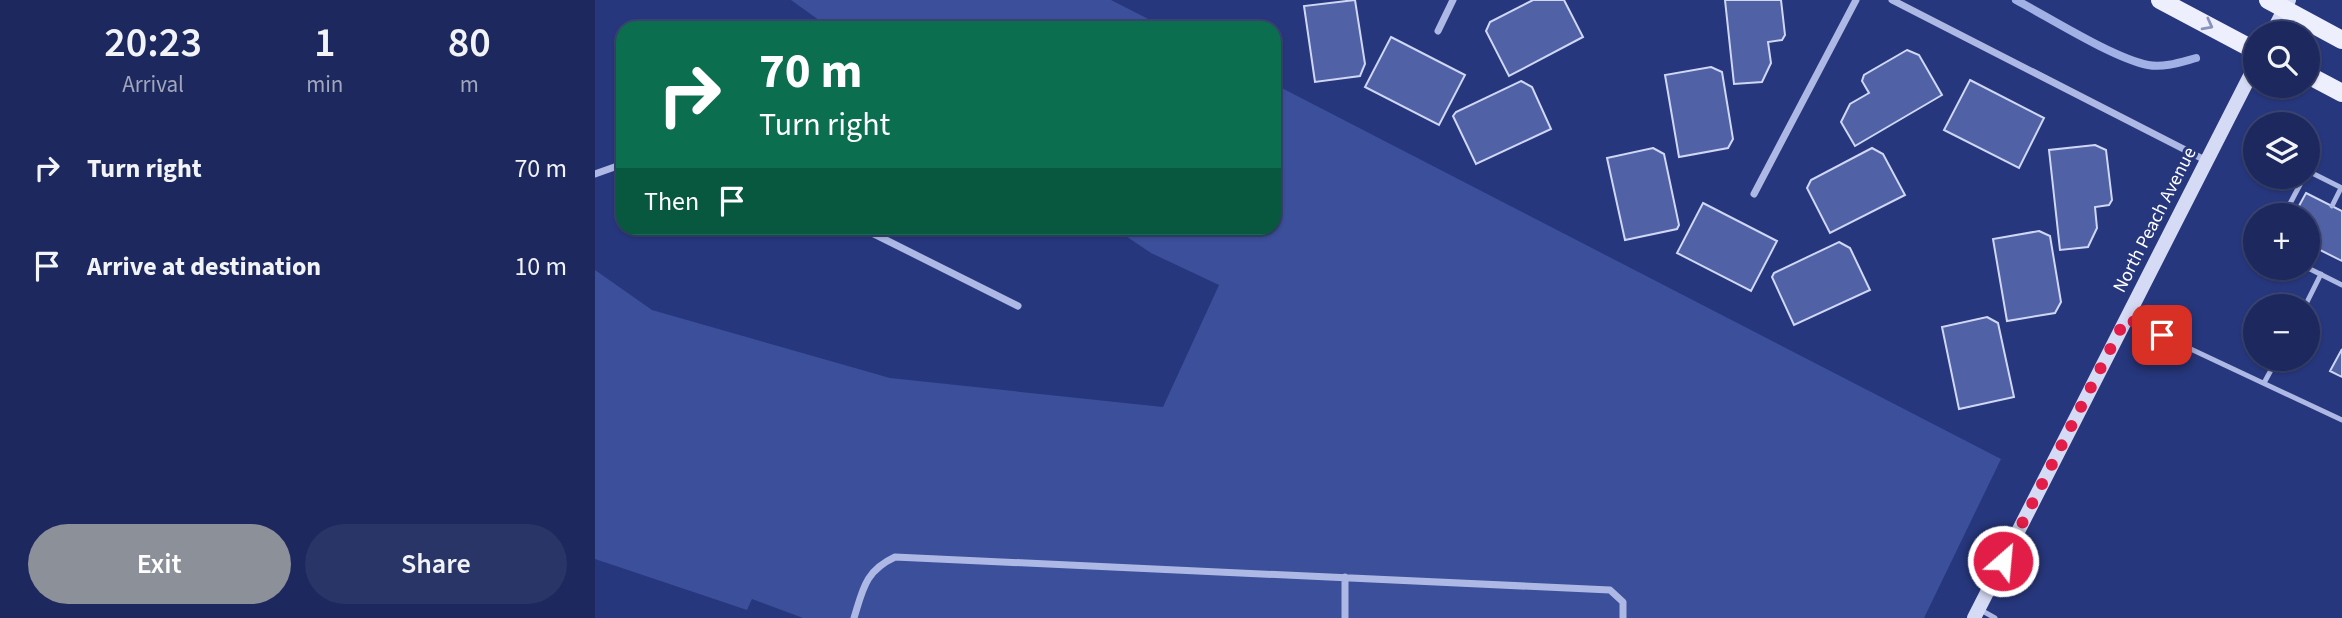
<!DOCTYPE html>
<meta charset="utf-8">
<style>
body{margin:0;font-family:"Source Sans 3",sans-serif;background:#2a3567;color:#f1f3f6;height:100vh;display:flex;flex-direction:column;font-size:26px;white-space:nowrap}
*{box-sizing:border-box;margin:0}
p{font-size:23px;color:#a0a6bc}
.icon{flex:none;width:38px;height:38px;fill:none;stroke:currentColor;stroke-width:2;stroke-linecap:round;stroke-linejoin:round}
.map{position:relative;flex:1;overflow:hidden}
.panel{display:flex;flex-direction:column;background:#1d295e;width:595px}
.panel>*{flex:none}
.hud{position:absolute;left:21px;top:21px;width:665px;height:214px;border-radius:21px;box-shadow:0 2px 5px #0004,0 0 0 2px #3b4573;background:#0b6e4f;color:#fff;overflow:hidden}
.buttons{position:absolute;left:1648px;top:21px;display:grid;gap:14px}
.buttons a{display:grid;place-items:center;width:77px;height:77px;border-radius:50%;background:#1d295e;box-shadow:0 2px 5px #0004,0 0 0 2px #3b4573;font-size:35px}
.pin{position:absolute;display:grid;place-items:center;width:60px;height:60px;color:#fff;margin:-30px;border-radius:14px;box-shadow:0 4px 10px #0006}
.me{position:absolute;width:77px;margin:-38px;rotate:27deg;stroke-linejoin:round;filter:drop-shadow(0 0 5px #0008)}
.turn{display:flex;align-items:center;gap:24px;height:147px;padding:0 28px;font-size:32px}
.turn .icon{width:91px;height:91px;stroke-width:2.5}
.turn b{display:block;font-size:49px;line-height:60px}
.then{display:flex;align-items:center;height:66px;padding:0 28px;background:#0003;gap:14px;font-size:26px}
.eta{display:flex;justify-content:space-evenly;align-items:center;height:119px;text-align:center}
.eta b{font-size:42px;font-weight:600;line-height:49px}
.action{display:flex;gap:14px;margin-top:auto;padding:14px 28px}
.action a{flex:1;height:80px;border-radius:42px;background:#8c9099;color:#fff;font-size:28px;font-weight:600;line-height:80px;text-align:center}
.action a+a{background:#2a3567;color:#f1f3f6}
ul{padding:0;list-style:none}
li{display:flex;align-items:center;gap:21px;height:98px;padding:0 28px}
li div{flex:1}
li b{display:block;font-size:26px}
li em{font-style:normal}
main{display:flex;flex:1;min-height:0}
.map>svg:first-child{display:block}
.green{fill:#3b4f9a}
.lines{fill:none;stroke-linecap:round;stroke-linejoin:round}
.stream{stroke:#a1b0e5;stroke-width:8}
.building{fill:#5061a5;stroke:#cfd7f4;stroke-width:2}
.service{stroke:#adb8e4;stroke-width:5}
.minor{stroke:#adb8e4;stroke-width:7}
.secondary{stroke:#d6dbf5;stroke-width:14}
.primary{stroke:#edeffd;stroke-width:18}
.oneway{stroke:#8a93bd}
.route{stroke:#e11d48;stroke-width:12;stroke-dasharray:0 21.6}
.labels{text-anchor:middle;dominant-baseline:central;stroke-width:6;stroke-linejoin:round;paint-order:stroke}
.street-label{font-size:19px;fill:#fff;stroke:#27377d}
</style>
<main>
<section class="panel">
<div class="eta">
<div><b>20:23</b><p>Arrival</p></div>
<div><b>1</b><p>min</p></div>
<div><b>80</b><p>m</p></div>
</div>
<ul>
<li><svg class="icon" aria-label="right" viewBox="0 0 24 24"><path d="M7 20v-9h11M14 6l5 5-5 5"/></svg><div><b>Turn right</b></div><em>70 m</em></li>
<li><svg class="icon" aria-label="arrive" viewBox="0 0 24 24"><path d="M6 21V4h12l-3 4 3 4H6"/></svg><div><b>Arrive at destination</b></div><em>10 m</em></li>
</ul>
<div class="action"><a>Exit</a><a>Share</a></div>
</section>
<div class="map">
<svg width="1747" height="618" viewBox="0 0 1747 618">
<rect width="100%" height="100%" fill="#27377d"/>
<path class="green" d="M196 0H516L571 28H235Z
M679 84 1406 459 1329 618H208L157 599 152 610 0 559V270L57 310 295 378 568 407 624 285 556 253 519 228H679Z"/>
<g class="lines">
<path class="stream" d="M1421 0C1455 18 1518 58 1553 65 1569 68 1586 62 1601 58"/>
</g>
<path class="building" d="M760 0 770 64 765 76 720 82 709 6Z
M938 0H969L988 37 914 76 891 31 895 22Z
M1130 0H1186L1190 35 1187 40 1173 42 1176 63 1167 82 1139 84Z
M796 37 870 75 844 125 770 87Z
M1312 50 1324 55 1347 95 1260 146 1246 122 1255 104 1274 93 1267 81 1269 75Z
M1116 67 1127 72 1138 139 1133 148 1084 157 1070 75Z
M1375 80 1449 118 1424 168 1349 130Z
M926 81 937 87 956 129 881 164 858 116 861 112Z
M1500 145 1511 150 1517 200 1514 205 1500 207 1502 228 1493 247 1465 250 1454 150Z
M1058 148 1069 154 1084 225 1082 229 1030 240 1012 158Z
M1277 148 1288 154 1310 195 1235 233 1212 188 1216 180Z
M1711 193 1747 211V261L1713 244V215H1699Z
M1108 203 1182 241 1156 291 1082 253Z
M1444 231 1455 236 1466 302 1460 313 1412 321 1398 239Z
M1244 242 1255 248 1275 290 1199 325 1177 277 1179 273Z
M1392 317 1403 323 1419 397 1364 409 1347 327Z
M1747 349V377L1735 371Z"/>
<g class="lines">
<path class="service" d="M1713 171 1747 188
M1737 206 1746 188
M1689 215 1709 177
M1713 252 1716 246
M1713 268 1747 285
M1710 306 1726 274
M1534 320 1747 420
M1669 383 1682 359
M1384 609 1400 618"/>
<path class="minor" d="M1297 0 1612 161
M843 31 858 0
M0 174 28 164
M1159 194 1261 0
M267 228 423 306
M259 618C268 589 270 571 300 557L1015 590 1028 602V618
M750 618V577"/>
<path class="secondary" d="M1677 33 1694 0
M1379 618 1661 64"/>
<path class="primary" d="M1565 0 1661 51
M1673 0 1747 40
M1713 75 1747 93"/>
</g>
<defs><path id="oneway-chevron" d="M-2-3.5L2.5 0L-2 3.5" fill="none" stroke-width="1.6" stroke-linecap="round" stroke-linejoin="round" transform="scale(1.75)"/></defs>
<use class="oneway" href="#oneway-chevron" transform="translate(1613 25) rotate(28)"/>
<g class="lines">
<path class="route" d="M1408 561 1531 318 1567 335"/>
</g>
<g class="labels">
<g class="street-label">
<text transform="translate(1560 220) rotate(-63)">North Peach Avenue</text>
</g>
</g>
</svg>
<div class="buttons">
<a><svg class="icon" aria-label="search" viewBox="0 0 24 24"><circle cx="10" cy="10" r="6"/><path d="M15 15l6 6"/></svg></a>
<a><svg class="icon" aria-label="layers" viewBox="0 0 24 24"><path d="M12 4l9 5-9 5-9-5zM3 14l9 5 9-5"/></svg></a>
<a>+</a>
<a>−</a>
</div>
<div class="pin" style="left:1567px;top:335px;background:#d93025"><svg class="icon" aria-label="arrive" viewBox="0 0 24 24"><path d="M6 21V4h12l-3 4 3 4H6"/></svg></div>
<svg class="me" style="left:1408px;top:561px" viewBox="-20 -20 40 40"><circle r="17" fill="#e11d48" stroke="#fff" stroke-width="3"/><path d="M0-11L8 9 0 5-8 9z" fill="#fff"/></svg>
<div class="hud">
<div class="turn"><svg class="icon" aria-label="right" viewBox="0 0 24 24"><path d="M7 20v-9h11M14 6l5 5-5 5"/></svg><div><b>70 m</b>Turn right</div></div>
<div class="then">Then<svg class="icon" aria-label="arrive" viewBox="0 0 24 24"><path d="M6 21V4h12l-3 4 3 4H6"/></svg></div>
</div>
</div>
</main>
